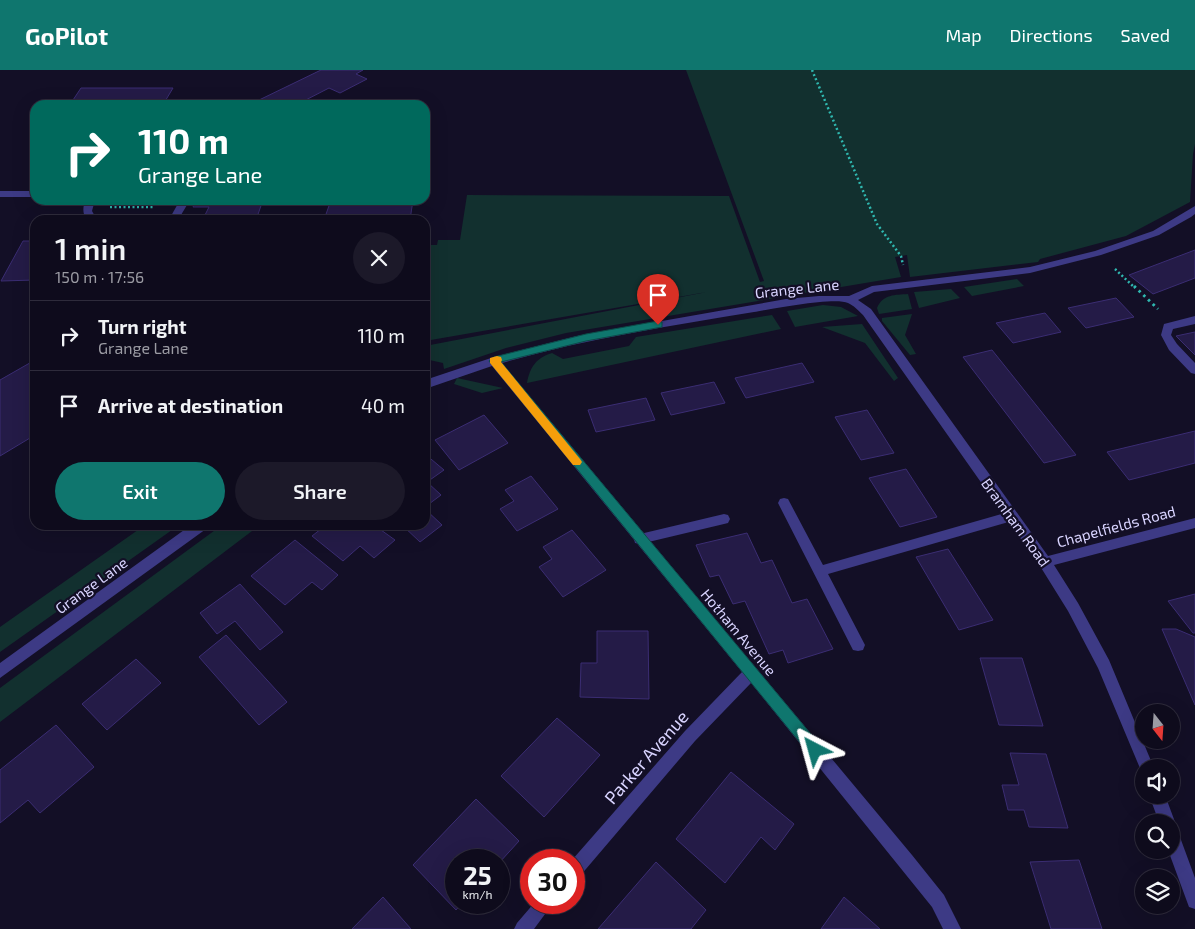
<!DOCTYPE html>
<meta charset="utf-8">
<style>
body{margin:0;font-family:"Exo 2",sans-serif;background:#1c1929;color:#f1f3f6;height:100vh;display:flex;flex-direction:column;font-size:19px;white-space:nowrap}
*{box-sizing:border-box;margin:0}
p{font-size:16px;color:#9b9ba3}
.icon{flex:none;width:28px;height:28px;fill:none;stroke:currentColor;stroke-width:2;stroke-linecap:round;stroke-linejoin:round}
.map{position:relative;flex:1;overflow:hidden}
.details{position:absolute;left:30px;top:145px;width:400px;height:315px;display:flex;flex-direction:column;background:#0e0b1c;border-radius:15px;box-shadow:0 5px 20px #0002,0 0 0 1px #2e2b3b}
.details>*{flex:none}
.banner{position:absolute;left:30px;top:30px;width:400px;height:105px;border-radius:15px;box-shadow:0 5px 20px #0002,0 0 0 1px #2e2b3b;background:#00695c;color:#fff;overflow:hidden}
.needle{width:32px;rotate:163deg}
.tools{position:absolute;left:1135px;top:634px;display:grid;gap:10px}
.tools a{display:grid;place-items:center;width:45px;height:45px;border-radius:50%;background:#0e0b1c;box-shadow:0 5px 20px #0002,0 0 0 1px #2e2b3b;font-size:25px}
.speed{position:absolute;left:445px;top:779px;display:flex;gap:10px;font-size:25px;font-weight:700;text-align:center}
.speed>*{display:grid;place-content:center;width:65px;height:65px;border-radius:50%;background:#0e0b1c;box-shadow:0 5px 20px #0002,0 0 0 1px #2e2b3b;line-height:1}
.speed small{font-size:12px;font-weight:400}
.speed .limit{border:8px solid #d22;background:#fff;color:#111}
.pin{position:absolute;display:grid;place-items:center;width:42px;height:42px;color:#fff;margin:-51px -21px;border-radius:50% 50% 50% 0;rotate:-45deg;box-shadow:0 0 5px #0007}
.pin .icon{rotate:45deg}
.me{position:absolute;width:55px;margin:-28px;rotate:321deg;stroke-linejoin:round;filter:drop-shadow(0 0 4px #0008)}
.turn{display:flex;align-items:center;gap:18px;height:105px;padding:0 25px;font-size:22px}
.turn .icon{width:65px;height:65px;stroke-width:2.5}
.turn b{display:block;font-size:35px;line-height:42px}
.round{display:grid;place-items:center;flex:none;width:52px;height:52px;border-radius:26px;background:#1c1929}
.headline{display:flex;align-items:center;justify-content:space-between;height:85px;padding:0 25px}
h1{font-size:30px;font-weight:600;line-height:38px}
.cta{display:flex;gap:10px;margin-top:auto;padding:10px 25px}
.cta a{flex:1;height:58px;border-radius:30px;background:#0f766e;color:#fff;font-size:20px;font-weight:600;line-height:58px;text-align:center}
.cta a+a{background:#1c1929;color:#f1f3f6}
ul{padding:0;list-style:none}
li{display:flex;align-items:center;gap:15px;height:70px;padding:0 25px;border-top:1px solid #2e2b3b}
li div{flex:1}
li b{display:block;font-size:19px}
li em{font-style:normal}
header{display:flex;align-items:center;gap:30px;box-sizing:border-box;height:70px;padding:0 25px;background:#0f766e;color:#fff}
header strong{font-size:24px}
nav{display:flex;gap:28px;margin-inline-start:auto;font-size:18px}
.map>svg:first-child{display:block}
.green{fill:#12302f}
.building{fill:#241b47;stroke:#3b2d73}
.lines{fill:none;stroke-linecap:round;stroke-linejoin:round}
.path-far1{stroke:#2fb8b0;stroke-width:2.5;stroke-dasharray:2 2.5;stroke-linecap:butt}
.path{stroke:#2fb8b0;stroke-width:3;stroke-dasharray:2.5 4;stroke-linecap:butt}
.lane{fill:#3d3a85;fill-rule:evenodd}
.street{fill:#3d3a85;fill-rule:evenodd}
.route{fill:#0f766e;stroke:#0a4d48}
.slow{fill:#f59e0b}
.labels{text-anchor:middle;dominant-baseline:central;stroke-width:4.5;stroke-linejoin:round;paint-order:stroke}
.street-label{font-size:15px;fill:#d9d4ff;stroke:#130f26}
.near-street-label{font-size:18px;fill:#d9d4ff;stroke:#130f26}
</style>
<header>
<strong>GoPilot</strong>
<nav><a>Map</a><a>Directions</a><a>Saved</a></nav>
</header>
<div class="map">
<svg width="1195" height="859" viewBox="0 0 1195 859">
<rect width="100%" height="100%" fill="#130f26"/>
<path class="green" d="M686 0H1195V74L1193 84 1190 132 1126 166 1040 189 1038 192 910 207 907 185 895 187 901 207 566 263 506 278 444 299 443 293 425 289V276L707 222 425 271V175H437L438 170H460L467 125 729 126 760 212 764 211Z
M1017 209 1024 216 972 226 964 217Z
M951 219 960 228 919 238 914 222Z
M908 224 912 239 879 244 877 238C883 224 895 225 908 224Z
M823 235 841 237 858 246 795 257 787 241Z
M912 244 905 265 916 284 910 285 882 251V248Z
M772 245 781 259 527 313C530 297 536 288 552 283L563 289 629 276 636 267Z
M862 254 898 308 894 311 865 273 822 257Z
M457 308 503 318 482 323 454 314Z
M145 455H179L0 582V557Z
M222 455H260L0 652V618Z"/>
<path class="building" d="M321 0H363L356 4 367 9 340 23 329 18 296 35H265L257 31Z
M81 18H173L164 33 119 35 120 33H71Z
M196 130H263L256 150H217L219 146 204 147 209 137H193Z
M331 130H413L410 150H324Z
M23 171H35V210L1 211Z
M1195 180V208L1153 224 1129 205Z
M1116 228 1134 247 1086 258 1068 238Z
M1045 243 1061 262 1013 273 996 253Z
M1195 262V285L1176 266Z
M992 280 1076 385 1044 393 963 287Z
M35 290V365L0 386V310Z
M802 293 814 312 746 328 735 308Z
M714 312 725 333 671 345 661 323Z
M646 328 655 350 596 362 588 340Z
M867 340 894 383 861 390 835 347Z
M484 345 508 373 459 400 435 370Z
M1195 361V393L1129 410 1107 382Z
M425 384 444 400 427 412 441 425 425 437Z
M906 399 937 447 900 457 869 408Z
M531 406 558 439 517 461 500 439 514 431 505 420Z
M425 439 442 455 420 472 402 455H425Z
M326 455H374L395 470 374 488 360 476 343 491 312 466Z
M572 460 606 500 563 527 539 497 552 489 543 477Z
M747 463 761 493 772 490 792 533 807 529 833 579 788 593 783 580 769 584 745 531 733 534 719 505 710 507 696 475Z
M295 470 338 505 322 520 312 512 285 535 251 506Z
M948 479 993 550 959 560 916 487Z
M240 514 283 562 260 580 235 551 217 564 200 543Z
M1195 524V563H1193L1168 531Z
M1162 559H1176L1195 567V635Z
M597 561H648L649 629 580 627 581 593H597Z
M226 565 287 632 259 655 199 587Z
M980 588H1022L1043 656 999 655Z
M136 589 161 613 107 660 82 634Z
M557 648 600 685 544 747 501 706Z
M56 655 94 697 40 743 28 730 0 753V700Z
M1010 683 1046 684 1068 758 1029 757 1024 740H1008L1002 715H1019Z
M731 702 794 754 775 780 761 767 725 813 676 769Z
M476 729 519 771 499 793V790H456V832H463L456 840 413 795Z
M1079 790 1102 859H1051L1030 792Z
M656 792 706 840 691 859H598Z
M383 827 411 859H352Z
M844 827 880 859H821Z"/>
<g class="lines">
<path class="path-far1" d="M812 0 877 154 901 186 903 195
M110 137H154
M1115 199 1135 218"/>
<path class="path" d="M1134 216 1158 239"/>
<path class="lane" d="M0 121H35V127H0Z
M85 130H95L92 141 97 150H87C82 143 83 138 85 130Z
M180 130H190L178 150H163L171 146Z
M1195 246V254L1173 259 1171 265 1177 274 1195 293V304L1191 303 1169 280 1161 265 1164 254Z
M784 428 788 429 823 495 1012 441 1016 442 1018 446 1016 450 1012 451 828 504 865 575 863 580 858 581 853 580 778 433 780 429Z
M724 444 728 445 730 449 728 453 724 454 640 474 635 473 634 469 635 465 640 464Z"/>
<path class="street" d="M1195 136V144L1191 147 1159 165 1101 185 1030 203 874 222 858 230 871 239 1048 486 1195 448V458L1054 495 1078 533 1109 590 1154 698H1144V704L1142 703 1098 598 1068 541 1040 496 863 245C859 241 853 235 848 233 834 227 772 239 754 242 670 256 584 269 502 293L912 785 944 825 961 859H943L932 837 751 613 695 671 580 806 574 808V790H572L685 661 742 602 492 296 425 319V310L494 287 577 266 786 229 819 226H849L872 216 1030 197 1095 181 1153 161Z
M191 455H207L206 459 0 608V593Z
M1149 725H1165L1175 752 1173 758 1177 759 1195 808V839L1189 837 1168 780H1171V752H1159Z
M535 832H554L534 859H514L517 853Z"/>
</g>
<path class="route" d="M658 251 662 252V257L586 271 501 292 820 675 822 680 820 685 815 687 810 685 489 291 494 287 586 264Z"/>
<path class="slow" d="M497 286 501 287 502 290 501 292 580 389 582 392 580 395H573L490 293V288Z"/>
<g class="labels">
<g class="street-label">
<text transform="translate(797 218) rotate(-6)">Grange Lane</text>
<text transform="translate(1016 452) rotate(54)">Bramham Road</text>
<text transform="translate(1116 456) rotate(-15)">Chapelfields Road</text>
<text transform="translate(91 515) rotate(-36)">Grange Lane</text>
<text transform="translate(739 562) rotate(50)">Hotham Avenue</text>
</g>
<g class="near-street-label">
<text transform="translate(646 687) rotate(-49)">Parker Avenue</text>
</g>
</g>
</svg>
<div class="tools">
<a><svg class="needle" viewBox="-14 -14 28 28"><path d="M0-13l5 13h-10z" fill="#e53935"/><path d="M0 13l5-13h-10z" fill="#9b9ba3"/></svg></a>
<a><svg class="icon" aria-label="sound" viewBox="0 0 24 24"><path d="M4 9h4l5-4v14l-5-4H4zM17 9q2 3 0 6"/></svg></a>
<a><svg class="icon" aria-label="search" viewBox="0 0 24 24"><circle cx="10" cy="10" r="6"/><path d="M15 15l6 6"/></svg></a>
<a><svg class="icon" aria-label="layers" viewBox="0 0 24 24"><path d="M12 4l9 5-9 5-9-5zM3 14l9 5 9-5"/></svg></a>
</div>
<div class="speed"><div>25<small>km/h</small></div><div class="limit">30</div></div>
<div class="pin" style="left:658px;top:255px;background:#d93025"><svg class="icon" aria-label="arrive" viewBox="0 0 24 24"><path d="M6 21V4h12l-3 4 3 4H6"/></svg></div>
<svg class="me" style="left:815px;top:680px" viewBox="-20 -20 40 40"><path d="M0-17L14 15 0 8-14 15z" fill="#0f766e" stroke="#fff" stroke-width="4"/></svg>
<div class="banner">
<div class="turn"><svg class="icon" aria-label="right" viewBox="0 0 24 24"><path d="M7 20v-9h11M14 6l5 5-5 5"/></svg><div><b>110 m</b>Grange Lane</div></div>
</div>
<section class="details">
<div class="headline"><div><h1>1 min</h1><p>150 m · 17:56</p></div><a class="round"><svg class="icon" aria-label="close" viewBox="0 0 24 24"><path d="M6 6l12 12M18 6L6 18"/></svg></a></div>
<ul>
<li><svg class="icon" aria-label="right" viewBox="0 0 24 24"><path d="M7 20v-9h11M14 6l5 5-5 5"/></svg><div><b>Turn right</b><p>Grange Lane</p></div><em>110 m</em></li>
<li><svg class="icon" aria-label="arrive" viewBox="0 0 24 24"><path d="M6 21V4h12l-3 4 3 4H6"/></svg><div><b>Arrive at destination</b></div><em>40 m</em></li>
</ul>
<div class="cta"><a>Exit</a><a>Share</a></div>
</section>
</div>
